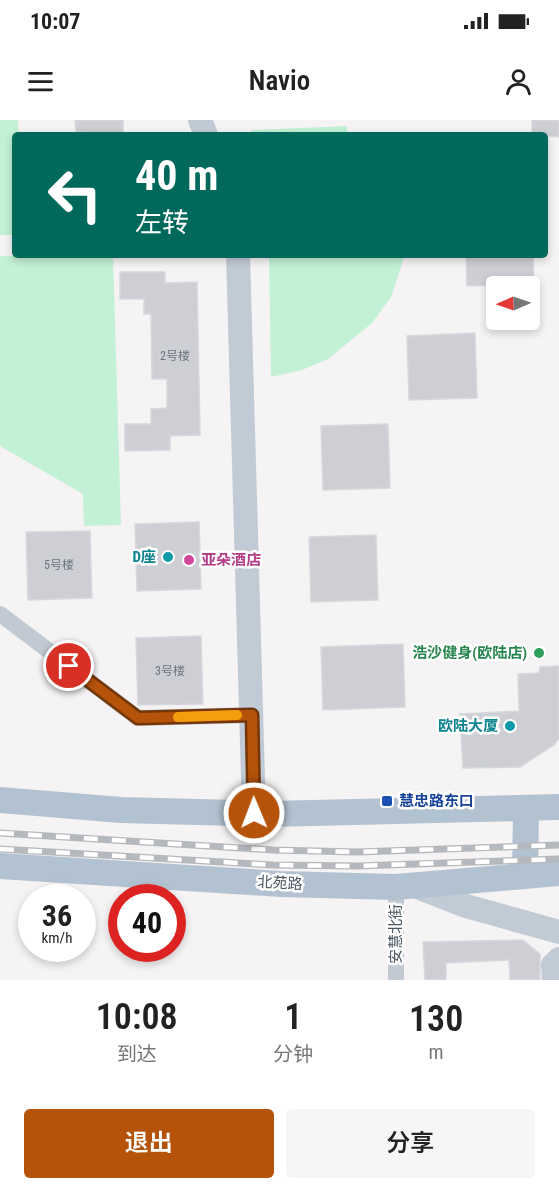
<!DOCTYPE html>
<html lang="zh">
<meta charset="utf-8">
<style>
body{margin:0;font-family:"Roboto Condensed","Noto Sans SC",sans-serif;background:#f6f6f6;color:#222;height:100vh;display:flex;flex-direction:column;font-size:22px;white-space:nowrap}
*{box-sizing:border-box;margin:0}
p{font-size:20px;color:#767676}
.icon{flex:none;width:33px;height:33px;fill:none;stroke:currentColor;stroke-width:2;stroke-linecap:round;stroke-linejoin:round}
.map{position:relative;height:860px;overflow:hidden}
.sheet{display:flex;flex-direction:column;background:#fff;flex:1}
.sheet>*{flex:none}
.banner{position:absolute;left:12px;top:12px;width:536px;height:126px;border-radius:6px;box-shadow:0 3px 9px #0003;background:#00695c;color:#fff;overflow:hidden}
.needle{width:39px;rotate:268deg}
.buttons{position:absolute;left:486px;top:156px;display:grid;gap:12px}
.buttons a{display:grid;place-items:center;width:54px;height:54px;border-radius:6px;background:#fff;box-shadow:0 3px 9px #0003;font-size:30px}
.speed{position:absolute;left:18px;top:764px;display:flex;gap:12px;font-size:30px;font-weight:700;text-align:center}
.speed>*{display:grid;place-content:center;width:78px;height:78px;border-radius:50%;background:#fff;box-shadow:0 3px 9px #0003;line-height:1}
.speed small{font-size:15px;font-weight:400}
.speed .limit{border:9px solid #d22;background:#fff;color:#111}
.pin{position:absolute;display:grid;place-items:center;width:51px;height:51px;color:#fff;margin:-26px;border:3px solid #fff;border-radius:50%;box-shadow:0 2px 6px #0007}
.me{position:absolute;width:66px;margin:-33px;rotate:359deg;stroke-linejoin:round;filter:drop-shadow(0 0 4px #0008)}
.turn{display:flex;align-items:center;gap:21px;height:126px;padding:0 24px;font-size:27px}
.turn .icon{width:78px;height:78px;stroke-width:2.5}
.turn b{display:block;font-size:42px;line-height:51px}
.eta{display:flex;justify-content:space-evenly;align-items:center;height:102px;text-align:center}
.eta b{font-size:36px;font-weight:600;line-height:42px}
.button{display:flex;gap:12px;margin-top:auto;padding:12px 24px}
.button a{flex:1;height:69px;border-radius:6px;background:#b45309;color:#fff;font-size:24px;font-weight:600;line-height:69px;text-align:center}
.button a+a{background:#f6f6f6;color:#222}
.status{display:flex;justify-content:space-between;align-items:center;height:42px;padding:0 30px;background:#fff;direction:ltr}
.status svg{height:16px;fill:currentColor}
header{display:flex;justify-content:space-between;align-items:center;height:78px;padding:0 24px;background:#fff;font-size:27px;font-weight:600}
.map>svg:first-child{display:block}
.green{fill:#c3f1d5}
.building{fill:#cdcfd5;stroke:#d7d9de;stroke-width:1.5}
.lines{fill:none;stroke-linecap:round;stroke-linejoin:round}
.street{stroke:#c1cad2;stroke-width:16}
.secondary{stroke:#c1cbd6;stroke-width:24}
.primary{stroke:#b3c2d1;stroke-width:26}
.rail-casing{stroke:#b5b8bd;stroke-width:7}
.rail{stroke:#fff;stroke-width:4.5;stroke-dasharray:14;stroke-linecap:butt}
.route-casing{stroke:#753606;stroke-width:15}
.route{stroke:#b45309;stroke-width:10}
.slow{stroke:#f59e0b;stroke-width:10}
.culture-dot{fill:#0f9aa8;stroke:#fff;stroke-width:2}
.hotel-dot{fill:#d1479c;stroke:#fff;stroke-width:2}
.leisure-dot{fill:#2e9e5b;stroke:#fff;stroke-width:2}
.transit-dot{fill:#1a4fb4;stroke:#fff;stroke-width:2}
.labels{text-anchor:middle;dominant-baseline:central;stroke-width:5;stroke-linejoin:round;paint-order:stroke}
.number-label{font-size:12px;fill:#6b747e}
.culture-label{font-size:15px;font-weight:bold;fill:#0d838f;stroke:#fff;text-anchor:end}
.hotel-label{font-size:15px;font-weight:bold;fill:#b23c85;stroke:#fff;text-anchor:start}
.leisure-label{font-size:15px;font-weight:bold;fill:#27864d;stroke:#fff;text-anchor:end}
.transit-label{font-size:15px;font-weight:bold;fill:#164399;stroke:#fff;text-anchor:start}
.street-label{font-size:15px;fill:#4a5661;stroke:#fff}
</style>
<div class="status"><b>10:07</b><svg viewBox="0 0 49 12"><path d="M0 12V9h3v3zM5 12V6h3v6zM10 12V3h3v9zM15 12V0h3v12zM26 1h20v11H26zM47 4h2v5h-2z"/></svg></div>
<header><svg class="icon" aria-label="menu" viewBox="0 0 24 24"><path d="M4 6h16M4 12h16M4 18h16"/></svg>Navio<svg class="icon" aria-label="person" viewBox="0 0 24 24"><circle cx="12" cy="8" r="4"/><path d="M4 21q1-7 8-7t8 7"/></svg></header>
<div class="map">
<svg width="559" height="860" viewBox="0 0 559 860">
<rect width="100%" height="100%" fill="#f5f3f3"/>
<path class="green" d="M0 0H18L19 15H15V115H0Z
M347 6V15H252L251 10Z
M113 135 121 405 84 406 83 374 0 326V136Z
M269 135H405L391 177 372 203 328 239 302 250 271 257Z"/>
<path class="building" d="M75 0H123V15L76 12Z
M532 0H559V17L532 15Z
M466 135H533L534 164 467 166Z
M120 152H165V163L197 162 200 315 170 316V330L125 331V304H151V289L167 288V259H152L151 194H144V179H120Z
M475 213 477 278 409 280 407 216Z
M388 304 390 368 323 370 321 306Z
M199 402 201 469 137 471 135 404Z
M90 411 92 478 28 480 26 412Z
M376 415 378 480 311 482 309 417Z
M201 516 203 584 138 585 136 518Z
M403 524 405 587 323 590 321 527Z
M559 546V618L554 625 520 647 463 648 460 594 519 591 518 554 539 553 540 547Z
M523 820 540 834V860H510L509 840 446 843V860H425L423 822Z"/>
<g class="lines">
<path class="street" d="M0 494 138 598 252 595
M396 767V860"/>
<path class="secondary" d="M200 0 206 15
M238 135 254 693
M415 766 466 786 559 812
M554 860 553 845 559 839"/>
<path class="primary" d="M0 680 121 690 271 694 559 687
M0 746 281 764 396 767 559 753
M525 756 526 688"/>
<g class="rail-casing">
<path id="rail" d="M0 713 273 730 358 732 559 725
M0 729 273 745 358 746 559 739"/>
</g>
<use href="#rail" class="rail"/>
</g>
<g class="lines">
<g class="route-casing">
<path id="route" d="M69 546 138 598 252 595 254 693"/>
</g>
<use href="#route" class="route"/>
<path class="slow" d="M178 597 237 595"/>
</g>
<g class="culture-dot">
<circle cx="168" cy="437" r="6"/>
<circle cx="510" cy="606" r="6"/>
</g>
<circle class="hotel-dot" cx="189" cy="440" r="6"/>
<circle class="leisure-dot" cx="539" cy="533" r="6"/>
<rect class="transit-dot" x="381" y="675" width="12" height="12" rx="3"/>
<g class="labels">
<g class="number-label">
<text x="175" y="236">2号楼</text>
<text x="59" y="445">5号楼</text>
<text x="170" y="551">3号楼</text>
</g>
<g class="culture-label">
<text x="156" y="437">D座</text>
<text x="498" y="606">欧陆大厦</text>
</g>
<g class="hotel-label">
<text x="201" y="440">亚朵酒店</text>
</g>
<g class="leisure-label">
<text x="527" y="533">浩沙健身(欧陆店)</text>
</g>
<g class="transit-label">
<text x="399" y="681">慧忠路东口</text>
</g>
<g class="street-label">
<text transform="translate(280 763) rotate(3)">北苑路</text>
<text transform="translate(396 814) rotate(-90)">安慧北街</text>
</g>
</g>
</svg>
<div class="buttons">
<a><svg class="needle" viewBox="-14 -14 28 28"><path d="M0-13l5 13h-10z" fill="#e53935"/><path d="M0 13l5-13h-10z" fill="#767676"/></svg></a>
</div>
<div class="speed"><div>36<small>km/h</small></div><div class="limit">40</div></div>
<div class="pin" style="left:69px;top:546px;background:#d93025"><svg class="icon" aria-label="arrive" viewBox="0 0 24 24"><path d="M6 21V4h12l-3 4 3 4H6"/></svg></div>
<svg class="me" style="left:254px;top:693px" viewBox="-20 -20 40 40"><circle r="17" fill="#b45309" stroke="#fff" stroke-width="3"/><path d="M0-11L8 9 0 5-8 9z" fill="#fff"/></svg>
<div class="banner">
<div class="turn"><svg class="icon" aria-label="left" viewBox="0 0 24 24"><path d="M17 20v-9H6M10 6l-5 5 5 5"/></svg><div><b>40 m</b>左转</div></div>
</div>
</div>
<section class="sheet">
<div class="eta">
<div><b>10:08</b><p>到达</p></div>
<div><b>1</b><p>分钟</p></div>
<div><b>130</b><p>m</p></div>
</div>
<div class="button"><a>退出</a><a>分享</a></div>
</section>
